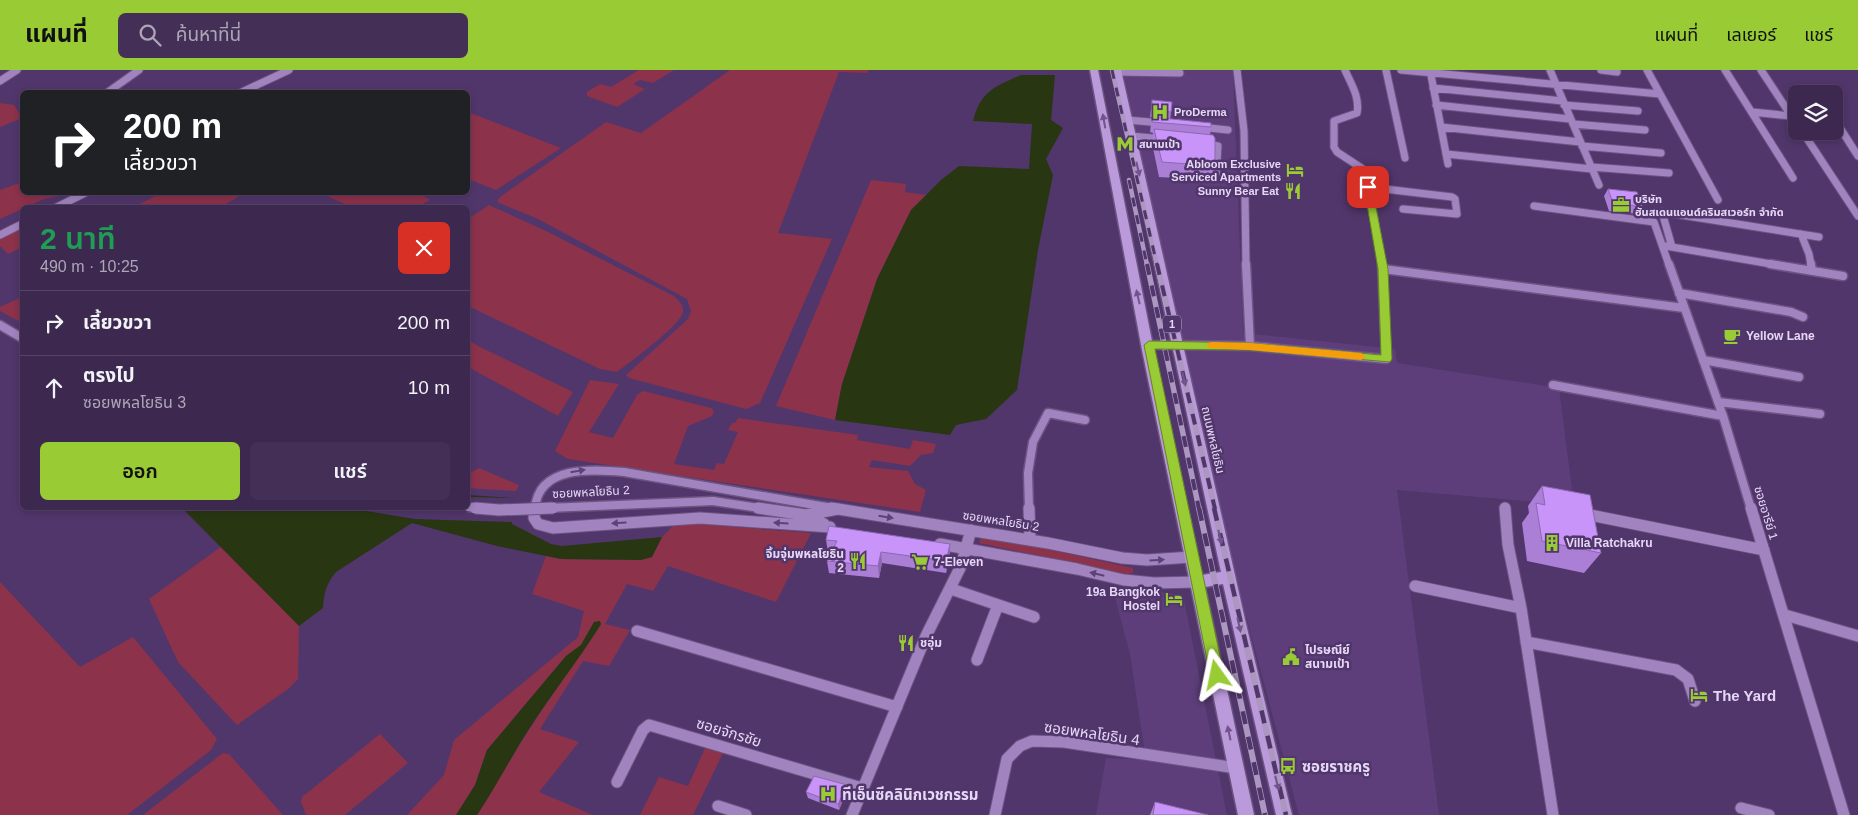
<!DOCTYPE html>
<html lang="th">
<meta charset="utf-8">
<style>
body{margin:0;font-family:Helvetica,"Noto Sans Thai",sans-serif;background:#443057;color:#f1f3f6;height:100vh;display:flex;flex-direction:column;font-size:19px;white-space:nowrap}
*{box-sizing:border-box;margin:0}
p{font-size:16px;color:#ada6b7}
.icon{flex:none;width:28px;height:28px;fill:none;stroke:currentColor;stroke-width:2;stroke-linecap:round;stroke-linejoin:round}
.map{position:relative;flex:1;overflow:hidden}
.panel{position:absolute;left:20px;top:135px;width:450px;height:305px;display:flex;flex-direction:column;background:#3d2850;border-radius:8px;box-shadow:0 2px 8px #0003,0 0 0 1px #564467}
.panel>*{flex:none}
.guide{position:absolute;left:20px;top:20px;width:450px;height:105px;border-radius:8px;box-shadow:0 2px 8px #0003,0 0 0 1px #564467;background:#202124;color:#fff;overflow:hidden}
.buttons{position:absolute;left:1788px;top:15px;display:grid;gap:10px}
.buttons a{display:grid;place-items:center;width:55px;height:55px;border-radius:8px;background:#3d2850;box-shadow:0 2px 8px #0003,0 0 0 1px #564467;font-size:25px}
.pin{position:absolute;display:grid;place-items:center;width:42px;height:42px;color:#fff;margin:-21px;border-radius:10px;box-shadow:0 2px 8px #0006}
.me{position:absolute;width:55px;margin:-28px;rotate:348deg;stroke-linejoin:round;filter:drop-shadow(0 0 4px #0008)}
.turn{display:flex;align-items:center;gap:18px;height:105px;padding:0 20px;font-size:22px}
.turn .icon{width:65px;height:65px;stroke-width:2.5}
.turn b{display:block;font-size:35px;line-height:42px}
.round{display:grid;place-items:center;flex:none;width:52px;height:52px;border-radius:8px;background:#443057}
.head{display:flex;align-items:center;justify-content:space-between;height:85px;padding:0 20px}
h1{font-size:30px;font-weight:600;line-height:38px;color:#1e9e55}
.action{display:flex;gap:10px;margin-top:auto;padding:10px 20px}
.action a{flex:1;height:58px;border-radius:8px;background:#99cb35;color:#111;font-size:20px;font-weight:600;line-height:58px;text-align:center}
.action a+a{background:#443057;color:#f1f3f6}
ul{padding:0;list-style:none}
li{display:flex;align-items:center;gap:15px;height:65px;padding:0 20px;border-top:1px solid #564467}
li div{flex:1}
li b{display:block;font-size:19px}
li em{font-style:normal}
header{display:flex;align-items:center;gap:30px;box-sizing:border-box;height:70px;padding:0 25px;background:#99cb35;color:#111}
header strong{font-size:24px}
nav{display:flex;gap:28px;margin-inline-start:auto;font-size:18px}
.search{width:350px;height:45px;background:#443057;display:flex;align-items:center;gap:12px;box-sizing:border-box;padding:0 18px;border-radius:8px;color:#ada6b7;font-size:19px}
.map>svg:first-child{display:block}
.built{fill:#5d3e7a}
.green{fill:#8d324b}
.water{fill:#293612}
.pier{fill:#51366b}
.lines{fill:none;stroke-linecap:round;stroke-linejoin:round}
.minor-far2-casing{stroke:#6c5381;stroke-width:9}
.minor-far1-casing{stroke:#6c5381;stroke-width:11}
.minor-casing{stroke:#6c5381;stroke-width:13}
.major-casing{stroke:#6c5381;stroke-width:3}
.minor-far2{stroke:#a184bf;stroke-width:7}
.minor-far1{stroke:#a184bf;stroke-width:8}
.minor{stroke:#a184bf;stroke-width:11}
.major{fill:#bb9adc;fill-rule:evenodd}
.rail-far2-casing{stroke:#ab97bf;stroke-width:4.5}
.rail-far1-casing{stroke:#ab97bf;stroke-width:5.5}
.rail-casing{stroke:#ab97bf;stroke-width:6}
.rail-far2{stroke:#51366b;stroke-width:3;stroke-dasharray:9;stroke-linecap:butt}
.rail-far1{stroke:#51366b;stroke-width:4;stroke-dasharray:11;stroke-linecap:butt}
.rail{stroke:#51366b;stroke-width:4.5;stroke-dasharray:13;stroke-linecap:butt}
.minor-bridge-far1-casing{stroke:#6c5381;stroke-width:11;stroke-linecap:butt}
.minor-bridge-casing{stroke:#6c5381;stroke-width:13;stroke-linecap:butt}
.minor-bridge-far1{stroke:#a184bf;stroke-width:8}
.minor-bridge{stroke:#a184bf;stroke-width:11}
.wall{fill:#ac7fd7}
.shaded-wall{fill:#8c68af}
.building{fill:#c894fa;stroke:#8c68af}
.oneway{fill:#71548d}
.oneway2{fill:#5d4278}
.route{fill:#99cb35;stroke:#638422}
.slow{fill:#f59e0b}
.labels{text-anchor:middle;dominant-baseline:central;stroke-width:5;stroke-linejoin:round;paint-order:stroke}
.far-poi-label{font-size:11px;font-weight:bold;fill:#e6d7f7;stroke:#51366b;text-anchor:start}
.shield{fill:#51366b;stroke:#b9a7cd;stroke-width:1}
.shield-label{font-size:11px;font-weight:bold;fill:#e6d7f7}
.poi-label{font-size:12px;font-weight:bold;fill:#e6d7f7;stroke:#51366b;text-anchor:start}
.street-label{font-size:12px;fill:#e6d7f7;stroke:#51366b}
.near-poi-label{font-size:15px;font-weight:bold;fill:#e6d7f7;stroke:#51366b;text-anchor:start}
.near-street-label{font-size:15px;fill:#e6d7f7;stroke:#51366b}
</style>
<header>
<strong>แผนที่</strong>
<div class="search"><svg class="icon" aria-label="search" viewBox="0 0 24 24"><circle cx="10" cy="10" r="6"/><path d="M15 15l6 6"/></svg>ค้นหาที่นี่</div>
<nav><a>แผนที่</a><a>เลเยอร์</a><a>แชร์</a></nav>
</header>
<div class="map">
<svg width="1858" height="745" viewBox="0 0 1858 745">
<rect width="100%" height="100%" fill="#51366b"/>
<path class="built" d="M1123 0H1233L1243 263 1395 279 1397 293 1559 318 1574 435 1397 420 1439 745H1299L1218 440Z
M1112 516 1183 525 1227 745H1096L1106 688 1146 690 1130 584Z"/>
<path class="green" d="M639 0H674L653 13 640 10 633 14 645 19 617 37 587 26V22L600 14 611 17Z
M730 0H868L867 3 839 2 778 163 832 169 760 333 746 339 629 308 626 305 688 249 691 241 687 229 538 149 497 132 500 127 606 52 641 63Z
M0 33 14 35 22 48 0 57Z
M468 42 561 78 496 120 468 109Z
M871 110 906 114 905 122 927 125 911 140 877 209 842 314 835 350 776 336Z
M22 112V122L75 123 44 129 0 149V120Z
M162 123V122L244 123 221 137H133Z
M320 123H419L430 130 417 137H352Z
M489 135 544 160 674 226C679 231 684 235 683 242 680 256 630 292 617 302L600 299 468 236V149Z
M22 158V177L8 184 0 176V169Z
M22 227V253L0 241V237Z
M468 270 480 277 573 322 558 346 468 297Z
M590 310 619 314 589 362 613 368 637 325 643 321 711 338 714 342 712 346 688 356 674 394 714 400 717 393 724 394 738 362 728 360 732 353H735L738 348 858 365 857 370 910 379 913 370 936 374 933 383 921 385 910 396 872 390 869 397 908 401 915 414 926 420 920 442 568 389 555 381Z
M479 398 519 415 516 421 468 418V404Z
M697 454 811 463 776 532 668 496 653 521 627 514 605 554 630 560 609 596 583 591 540 659 579 672 539 722 593 745H477C502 703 527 661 555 621 570 598 587 577 601 554L594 552 581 575 566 586 487 680 475 715 456 745H407L444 705 454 670 578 567 584 541 532 524 546 486 561 489 641 490 652 487 662 467 673 456Z
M981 467 1001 469 1133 498V503L1127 504 979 473Z
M222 476 299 556 298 609 288 619 237 655 178 592 149 529Z
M0 512 80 597 133 567 217 669 211 680 127 745H0Z
M380 664 408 693 345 745H306L301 732 302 727Z
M706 676 724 681 693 745H640L659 707 688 716Z
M223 683 229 684 283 745H143Z"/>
<path class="water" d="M1021 5H1055L1051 50 1063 58 1046 89 1053 105 1038 180 1017 320 986 349 956 355 950 365 835 350 842 314 877 209 911 140 941 110 959 96 1029 99 1032 54 973 51C981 21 994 17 1021 5Z
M468 425 513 428 510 445 512 454 551 474 562 476 662 467 652 487 641 490 561 489 497 476 412 453 336 502C326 514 324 523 323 538L299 556 182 438H468Z
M600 551 601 554C579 590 552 623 529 659 511 687 496 717 477 745H456L475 715 487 680 566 586 581 575 594 552Z"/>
<path class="pier" d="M468 427 516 428 512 445 514 452 415 449 348 438H468Z"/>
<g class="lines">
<g class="minor-far2-casing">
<path id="minor-far2" d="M1237 0 1244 61 1246 195
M1345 0C1351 14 1360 27 1357 43L1334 51V77L1337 82 1366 101 1382 195
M1386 0 1405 88
M1401 0 1660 24
M1430 0 1448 94
M1550 0 1599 115
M1601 0 1617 2
M1647 0 1718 130
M1725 0 1793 108
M1761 0 1796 53
M1117 2 1180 3
M0 11 17 0
M1433 18 1563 31
M108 22 139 0
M242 22 289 0
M1436 35 1570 49
M1564 35 1638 41
M1752 42 1791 46
M1127 50 1162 53
M1835 50 1858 86
M1573 54 1645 60
M1200 57 1228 60
M1441 57 1580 72
M1802 61 1858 146
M1131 66 1163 69
M1203 73 1218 76 1216 107
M1582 76 1661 83
M1446 84 1592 99
M1591 97 1669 103
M1368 117 1452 127 1455 129 1457 144 1403 139
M1534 136 1654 152 1669 195
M55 138 87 122
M1801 164 1809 184 1811 195
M0 165 22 154
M1666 176 1777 195
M1672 177 1662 142 1819 167"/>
</g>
<g class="minor-far1-casing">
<path id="minor-far1" d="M1246 194 1250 276
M1669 194 1723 346 1751 439
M1770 194 1843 206
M1811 194 1812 201
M1383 199 1684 238
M1679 223 1791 242 1803 247
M0 255 22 268
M1176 275 1250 276 1386 289 1382 194
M1703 290 1799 307
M1553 315 1723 346
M1718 332 1820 344
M713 431 766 439
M535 439C538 395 593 399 624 402L838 439
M1029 439 1028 403 1033 372 1048 343 1085 350"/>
</g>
<g class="minor-casing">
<path id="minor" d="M535 438 534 448 538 454 553 458 700 448 830 457
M758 438 806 445 824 454
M831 438 838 439
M1029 438 1030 470
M1505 438 1508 475 1521 538 1553 745
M1751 438 1844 745
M806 445 838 439 1048 473 1122 488 1147 490 1192 487
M1590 445 1764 480
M940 474 1077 499 1124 510 1154 513 1197 512
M1415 516 1521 538
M951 519 1034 547
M1785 545 1858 566
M637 561 897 637
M1526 572 1676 600 1688 609 1695 631
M977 590 998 535
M617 712 643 660 649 655 862 718
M718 736 746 745
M1741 738 1769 745
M852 745 926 566 961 496 971 460
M995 745 1007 689 1020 676 1032 671 1064 672 1236 698"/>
</g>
<g class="major-casing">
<path id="major" d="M1090 0H1098L1152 271H1171L1113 0H1121L1246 554 1292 745H1276L1223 514 1205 517 1254 745H1238L1142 280ZM1154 279H1173L1221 502 1202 505Z"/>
</g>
<use href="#minor-far2" class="minor-far2"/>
<use href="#minor-far1" class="minor-far1"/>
<use href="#minor" class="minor"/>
<use href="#major" class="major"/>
<g class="rail-far2-casing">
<path id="rail-far2" d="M1112 0 1157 195
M1129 110 1147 195"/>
</g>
<g class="rail-far1-casing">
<path id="rail-far1" d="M1147 194 1199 439
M1157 194 1215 439"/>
</g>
<g class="rail-casing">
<path id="rail" d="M1199 438 1265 745
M1214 438 1286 745"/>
</g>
<use href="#rail-far2" class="rail-far2"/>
<use href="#rail-far1" class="rail-far1"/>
<use href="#rail" class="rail"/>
<g class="minor-bridge-far1-casing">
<path id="minor-bridge-far1" d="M468 437 488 439
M524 439 713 431"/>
</g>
<g class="minor-bridge-casing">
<path id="minor-bridge" d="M475 438 499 440 553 438"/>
</g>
<use href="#minor-bridge-far1" class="minor-bridge-far1"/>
<use href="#minor-bridge" class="minor-bridge"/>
</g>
<path class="wall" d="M1152 30 1171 42 1170 49 1211 57 1210 65 1215 96 1212 110 1159 107 1152 73 1153 63 1150 62 1152 47H1150Z
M1608 119 1643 137 1638 144 1609 141 1604 126Z
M1542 416 1601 483 1584 503 1527 491 1522 453 1529 443 1528 436Z
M826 470 950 474V486L946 503 882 493 879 508 829 503 827 491 832 482H828Z
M847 715V721L839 740 808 728 806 722Z
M1155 732 1208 745H1150Z"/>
<path class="shaded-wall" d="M950 474V486L946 503V491Z
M881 482 882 493 879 508 878 496Z
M847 715V721L839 740 838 734Z"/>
<path class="building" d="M1152 30 1172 32 1171 42 1152 40Z
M1152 47 1211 53V57L1152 52Z
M1154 59 1213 65 1215 68V96L1162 92Z
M1608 119 1637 122 1643 137 1613 133Z
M1542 416 1590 425 1601 483 1542 471 1536 433 1545 435Z
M829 456 950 474 946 491 881 482 878 496 827 491 837 471 826 470Z
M814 706 847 715 838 734 806 722Z
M1155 732 1208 745H1153Z"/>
<defs><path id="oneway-solid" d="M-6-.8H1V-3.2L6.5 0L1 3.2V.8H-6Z" transform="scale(1.25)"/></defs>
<g class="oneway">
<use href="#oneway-solid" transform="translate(1104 51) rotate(-100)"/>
<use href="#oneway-solid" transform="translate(1138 99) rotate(77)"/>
<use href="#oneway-solid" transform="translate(1138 227) rotate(-103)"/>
<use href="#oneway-solid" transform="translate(1184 309) rotate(77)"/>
<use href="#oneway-solid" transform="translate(1220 467) rotate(77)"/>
<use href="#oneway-solid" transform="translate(1239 555) rotate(77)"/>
<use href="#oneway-solid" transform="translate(1229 663) rotate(-102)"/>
<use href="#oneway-solid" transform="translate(1277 713) rotate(76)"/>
</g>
<g class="oneway2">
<use href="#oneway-solid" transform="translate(578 401) rotate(-10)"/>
<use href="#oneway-solid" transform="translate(886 447) rotate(9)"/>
<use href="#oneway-solid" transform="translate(619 453) rotate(176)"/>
<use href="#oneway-solid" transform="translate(781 453) rotate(-176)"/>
<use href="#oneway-solid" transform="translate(1157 490) rotate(-3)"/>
<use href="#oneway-solid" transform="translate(1097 504) rotate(-167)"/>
</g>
<path class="route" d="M1368 115 1372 117 1388 199 1392 289 1390 292 1250 280 1155 279 1224 605 1222 609 1217 611 1212 609 1210 605 1144 275 1149 271 1250 273 1381 285 1378 199 1364 117Z"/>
<path class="slow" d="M1212 272 1250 273 1361 283 1366 287 1361 290 1250 280 1208 278 1207 275 1208 273Z"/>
<defs>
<g id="hospital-bare" transform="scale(1.35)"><path d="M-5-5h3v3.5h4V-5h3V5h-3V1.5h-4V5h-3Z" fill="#99cb35" stroke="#51366b" stroke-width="2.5" paint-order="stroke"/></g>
<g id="metro-bare" transform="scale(1.35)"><path d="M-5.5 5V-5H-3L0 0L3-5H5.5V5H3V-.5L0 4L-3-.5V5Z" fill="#99cb35" stroke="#51366b" stroke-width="2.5" paint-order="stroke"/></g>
<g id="hotel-bare" transform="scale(1.35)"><path d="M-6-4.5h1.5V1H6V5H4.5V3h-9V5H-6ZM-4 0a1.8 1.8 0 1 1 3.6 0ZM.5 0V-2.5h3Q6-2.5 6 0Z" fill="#99cb35" stroke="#51366b" stroke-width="2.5" paint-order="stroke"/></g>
<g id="restaurant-bare" transform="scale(1.35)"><path d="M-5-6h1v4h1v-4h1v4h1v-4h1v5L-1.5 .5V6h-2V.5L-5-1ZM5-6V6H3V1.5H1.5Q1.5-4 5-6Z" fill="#99cb35" stroke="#51366b" stroke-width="2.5" paint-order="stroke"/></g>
<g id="office-bare" transform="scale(1.35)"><path d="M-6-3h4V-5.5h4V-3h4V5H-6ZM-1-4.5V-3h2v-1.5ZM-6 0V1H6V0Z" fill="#99cb35" stroke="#51366b" stroke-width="2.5" paint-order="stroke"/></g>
<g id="cafe-bare" transform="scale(1.35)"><path d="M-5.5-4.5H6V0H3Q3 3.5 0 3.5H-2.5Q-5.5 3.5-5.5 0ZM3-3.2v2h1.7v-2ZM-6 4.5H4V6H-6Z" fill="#99cb35" stroke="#51366b" stroke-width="2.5" paint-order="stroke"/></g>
<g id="building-bare" transform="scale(1.35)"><path d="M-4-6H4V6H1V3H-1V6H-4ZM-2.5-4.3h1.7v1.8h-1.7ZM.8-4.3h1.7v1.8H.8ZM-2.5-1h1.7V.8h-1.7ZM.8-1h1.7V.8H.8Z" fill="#99cb35" stroke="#51366b" stroke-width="2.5" paint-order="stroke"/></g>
<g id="supermarket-bare" transform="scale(1.35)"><path d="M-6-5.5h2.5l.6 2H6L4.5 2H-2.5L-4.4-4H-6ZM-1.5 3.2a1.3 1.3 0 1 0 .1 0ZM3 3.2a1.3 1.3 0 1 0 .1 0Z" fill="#99cb35" stroke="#51366b" stroke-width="2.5" paint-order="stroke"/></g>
<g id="civic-bare" transform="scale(1.35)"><path d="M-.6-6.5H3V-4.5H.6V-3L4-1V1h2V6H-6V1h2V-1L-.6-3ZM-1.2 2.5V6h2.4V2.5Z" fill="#99cb35" stroke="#51366b" stroke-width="2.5" paint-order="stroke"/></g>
<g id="bus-bare" transform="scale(1.35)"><path d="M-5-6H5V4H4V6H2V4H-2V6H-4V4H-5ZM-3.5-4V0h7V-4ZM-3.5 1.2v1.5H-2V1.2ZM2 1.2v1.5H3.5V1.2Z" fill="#99cb35" stroke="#51366b" stroke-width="2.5" paint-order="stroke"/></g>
</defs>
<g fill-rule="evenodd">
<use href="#hospital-bare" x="1160" y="42"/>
<use href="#metro-bare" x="1125" y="74"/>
<use href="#hotel-bare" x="1295" y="100"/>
<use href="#restaurant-bare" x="1293" y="121"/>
<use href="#office-bare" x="1621" y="135"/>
<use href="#cafe-bare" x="1732" y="266"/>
<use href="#building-bare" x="1552" y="473"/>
<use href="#restaurant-bare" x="858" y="491"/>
<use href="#supermarket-bare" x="920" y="492"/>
<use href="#hotel-bare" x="1174" y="529"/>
<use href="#restaurant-bare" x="906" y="573"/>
<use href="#civic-bare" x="1291" y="587"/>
<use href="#hotel-bare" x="1699" y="625"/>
<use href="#bus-bare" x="1288" y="696"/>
<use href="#hospital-bare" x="828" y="724"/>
</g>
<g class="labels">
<g class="far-poi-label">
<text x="1174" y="42">ProDerma</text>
<text x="1139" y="74">สนามเป้า</text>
<text x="1281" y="94" text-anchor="end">Abloom Exclusive<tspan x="1281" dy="13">Serviced Apartments</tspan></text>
<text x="1279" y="121" text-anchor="end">Sunny Bear Eat</text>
<text x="1635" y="129">บริษัท<tspan x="1635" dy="13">ฮันสเดนแอนด์คริมสเวอร์ท จำกัด</tspan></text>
</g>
<rect class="shield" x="1163" y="245.5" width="18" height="17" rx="4"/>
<g class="shield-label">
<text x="1172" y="254">1</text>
</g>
<g class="poi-label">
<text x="1746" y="266">Yellow Lane</text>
<text x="1566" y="473">Villa Ratchakru</text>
<text x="844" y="484" text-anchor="end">จิ้มจุ่มพหลโยธิน<tspan x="844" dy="14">2</tspan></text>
<text x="934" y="492">7-Eleven</text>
<text x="1160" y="522" text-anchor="end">19a Bangkok<tspan x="1160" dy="14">Hostel</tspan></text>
<text x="920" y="573">ชอุ่ม</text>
<text x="1305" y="580">ไปรษณีย์<tspan x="1305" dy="14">สนามเป้า</tspan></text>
</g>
<g class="street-label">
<text transform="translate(1213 370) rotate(77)">ถนนพหลโยธิน</text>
<text transform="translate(591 422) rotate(-3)">ซอยพหลโยธิน 2</text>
<text transform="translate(1766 443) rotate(73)">ซอยอารีย์ 1</text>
<text transform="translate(1001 451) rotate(9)">ซอยพหลโยธิน 2</text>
</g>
<g class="near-poi-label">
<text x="1713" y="625">The Yard</text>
<text x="1302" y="696">ซอยราชครู</text>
<text x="842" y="724">ทีเอ็นซีคลินิกเวชกรรม</text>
</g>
<g class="near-street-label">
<text transform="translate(729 662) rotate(17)">ซอยจักรชัย</text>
<text transform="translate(1092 663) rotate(8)">ซอยพหลโยธิน 4</text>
</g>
</g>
</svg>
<div class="buttons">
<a><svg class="icon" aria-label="layers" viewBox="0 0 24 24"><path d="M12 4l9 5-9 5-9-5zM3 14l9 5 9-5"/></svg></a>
</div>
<div class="pin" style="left:1368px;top:117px;background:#d93025"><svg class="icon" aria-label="arrive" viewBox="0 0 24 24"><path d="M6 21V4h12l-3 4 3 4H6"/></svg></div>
<svg class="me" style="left:1217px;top:605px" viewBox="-20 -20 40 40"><path d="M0-17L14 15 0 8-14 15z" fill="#99cb35" stroke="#fff" stroke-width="4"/></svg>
<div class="guide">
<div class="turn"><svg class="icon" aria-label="right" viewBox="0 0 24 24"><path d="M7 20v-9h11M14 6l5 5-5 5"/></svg><div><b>200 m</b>เลี้ยวขวา</div></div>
</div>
<section class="panel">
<div class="head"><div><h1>2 นาที</h1><p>490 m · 10:25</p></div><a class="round" style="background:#d93025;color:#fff"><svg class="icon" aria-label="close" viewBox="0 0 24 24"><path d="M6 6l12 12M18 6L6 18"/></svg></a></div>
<ul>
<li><svg class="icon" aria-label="right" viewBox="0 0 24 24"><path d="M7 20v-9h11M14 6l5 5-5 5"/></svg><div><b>เลี้ยวขวา</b></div><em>200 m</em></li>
<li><svg class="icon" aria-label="ahead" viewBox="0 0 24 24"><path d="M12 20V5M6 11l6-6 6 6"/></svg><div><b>ตรงไป</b><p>ซอยพหลโยธิน 3</p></div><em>10 m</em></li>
</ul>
<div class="action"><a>ออก</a><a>แชร์</a></div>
</section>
</div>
